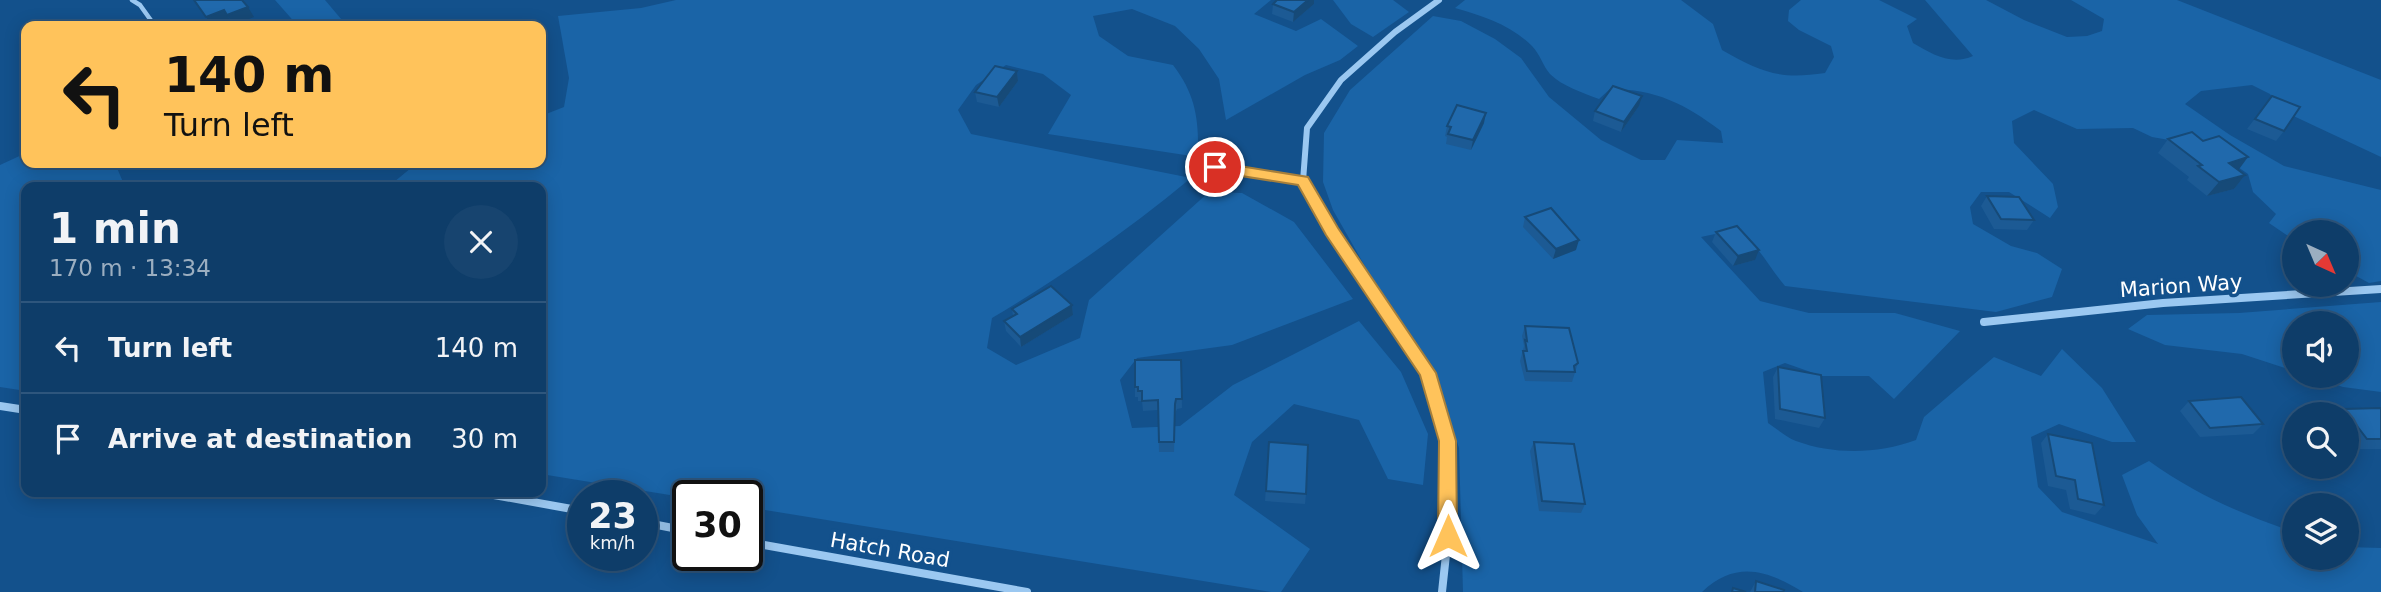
<!DOCTYPE html>
<meta charset="utf-8">
<style>
body{margin:0;font-family:"DejaVu Sans",sans-serif;background:#17446f;color:#f1f3f6;height:100vh;display:flex;flex-direction:column;font-size:26px;white-space:nowrap}
*{box-sizing:border-box;margin:0}
p{font-size:23px;color:#9baec0}
.icon{flex:none;width:38px;height:38px;fill:none;stroke:currentColor;stroke-width:2;stroke-linecap:round;stroke-linejoin:round}
.map{position:relative;flex:1;overflow:hidden}
.side{position:absolute;left:21px;top:182px;width:525px;height:315px;display:flex;flex-direction:column;background:#0e3d69;border-radius:14px;box-shadow:0 4px 18px #0003,0 0 0 2px #2e567d}
.side>*{flex:none}
.guide{position:absolute;left:21px;top:21px;width:525px;height:147px;border-radius:14px;box-shadow:0 4px 18px #0003,0 0 0 2px #2e567d;background:#ffc35b;color:#111;overflow:hidden}
.needle{width:46px;rotate:136deg}
.buttons{position:absolute;left:2282px;top:220px;display:grid;gap:14px}
.buttons a{display:grid;place-items:center;width:77px;height:77px;border-radius:50%;background:#0e3d69;box-shadow:0 4px 18px #0003,0 0 0 2px #2e567d;font-size:35px}
.speed{position:absolute;left:567px;top:480px;display:flex;gap:14px;font-size:35px;font-weight:700;text-align:center}
.speed>*{display:grid;place-content:center;width:91px;height:91px;border-radius:50%;background:#0e3d69;box-shadow:0 4px 18px #0003,0 0 0 2px #2e567d;line-height:1}
.speed small{font-size:18px;font-weight:400}
.speed .limit{border:4px solid #111;border-radius:10px;background:#fff;color:#111}
.pin{position:absolute;display:grid;place-items:center;width:60px;height:60px;color:#fff;margin:-30px;border:4px solid #fff;border-radius:50%;box-shadow:0 2px 7px #0007}
.me{position:absolute;width:77px;margin:-38px;rotate:0deg;stroke-linejoin:round;filter:drop-shadow(0 0 5px #0008)}
.turn{display:flex;align-items:center;gap:24px;height:147px;padding:0 28px;font-size:32px}
.turn .icon{width:91px;height:91px;stroke-width:2.5}
.turn b{display:block;font-size:49px;line-height:60px}
.round{display:grid;place-items:center;flex:none;width:74px;height:74px;border-radius:37px;background:#17446f}
.head{display:flex;align-items:center;justify-content:space-between;height:119px;padding:0 28px}
h1{font-size:42px;font-weight:700;line-height:52px}
ul{padding:0;list-style:none}
li{display:flex;align-items:center;gap:21px;height:91px;padding:0 28px;border-top:2px solid #2e567d}
li div{flex:1}
li b{display:block;font-size:26px}
li em{font-style:normal}
.map>svg:first-child{display:block}
.green{fill:#1a64a7}
.lines{fill:none;stroke-linecap:round;stroke-linejoin:round}
.service{stroke:#9bc8f1;stroke-width:4.5}
.minor-far1{stroke:#9bc8f1;stroke-width:6}
.minor{stroke:#9bc8f1;stroke-width:8}
.wall{fill:#1c5a94}
.shaded-wall{fill:#164a78}
.building{fill:#2069ac;stroke:#164a78;stroke-width:2}
.route{fill:#ffc35b;stroke:#a67f3b;stroke-width:2}
.labels{text-anchor:middle;dominant-baseline:central;stroke-width:7;stroke-linejoin:round;paint-order:stroke}
.street-label{font-size:21px;fill:#fff;stroke:#13518c}
</style>
<div class="map">
<svg width="2381" height="592" viewBox="0 0 2381 592">
<rect width="100%" height="100%" fill="#13518c"/>
<path class="green" d="M275 0H325L347 26H298Z
M676 0H1271L1254 14 1296 31 1321 19 1358 46 1340 60 1305 75 1226 120 1219 79 1199 49 1175 26 1132 9 1093 16 1099 36 1128 56 1173 65C1196 95 1199 120 1198 157L1048 134 1071 95 1043 74 1006 65 976 85 958 110 971 134 1191 178C1128 230 1063 276 992 318L987 348 1016 365 1080 338 1089 300 1209 192 1242 193 1294 222 1353 299 1232 345 1137 358 1120 380 1132 428 1180 426 1233 385 1359 321 1401 372 1428 434 1423 485 1388 479 1359 420 1294 404 1252 442 1234 495 1310 549 1281 592H1271L747 507V495H688V498L541 474V187H388L417 163H541V116L564 107 569 78 558 16 641 8Z
M1333 0H1393L1409 12 1373 37 1351 24Z
M1465 0H1681L1713 24 1722 50C1761 72 1779 80 1825 73L1834 57 1831 46 1799 30 1788 21 1789 10 1801 0H1879L1917 19 1907 26 1913 43C1932 54 1951 66 1973 56L1925 0H1986L2024 20 2067 37 2087 36 2102 31 2104 19 2071 0H2177L2381 80V157L2283 111 2270 94 2252 85 2201 91 2185 104 2230 135 2284 166 2381 190V281L2369 283 2347 271V233H2294V240L2269 223 2276 214 2253 192 2248 174 2209 147 2152 137 2133 128 2077 129 2034 110 2012 121 2014 143 2053 184 2058 207 2050 218 2009 192H1981L1970 207 1973 224 2011 246 2037 253 2062 269 2052 297 1996 312 1785 286C1755 250 1754 224 1701 237L1760 301 1809 313H1895L1960 331 1894 399 1869 376H1822L1785 363 1763 372 1768 423C1777 429 1786 437 1796 441 1834 455 1878 454 1916 440L1924 417 1994 357 2041 376 2062 349 2102 388 2136 442H2112L2059 424 2031 437 2038 487 2062 512 2158 544 2137 515 2122 475 2149 461C2195 494 2241 514 2294 532V558H2347V547L2381 548V592H1803C1767 570 1736 560 1702 592H1463L1459 448 1434 371 1370 275 1333 210 1323 182 1324 133 1350 90 1433 16 1461 21 1495 39 1521 58 1549 97 1601 140 1641 160H1665L1677 140 1723 143 1721 131C1685 104 1656 89 1610 89L1599 99C1583 93 1562 86 1550 74 1543 66 1540 54 1532 46 1511 25 1483 16 1455 8Z
M26 153V163H115L125 187H26V391L0 387V165Z
M2381 302V392L2343 387 2310 376H2347V324H2294V371L2242 354 2165 345 2128 329 2147 315 2239 313Z"/>
<g class="lines">
<path class="service" d="M132 0 140 5 155 26"/>
<path class="minor-far1" d="M1215 167 1303 181
M1355 265 1303 181 1307 128 1341 80 1395 32 1439 0"/>
<path class="minor" d="M1354 263 1428 373 1447 441 1448 536 1442 592
M1984 322 2163 303 2381 289
M0 406 26 410
M477 492 583 511
M642 522 688 531
M747 542 1027 592"/>
</g>
<path class="wall" d="M1273 4H1314L1293 22 1272 14Z
M1017 71 1018 81 999 107 977 102 975 92Z
M2272 96 2284 131 2276 141 2247 129Z
M1639 106 1621 132 1593 121 1595 111Z
M1484 123 1471 150 1446 144 1447 137 1445 136 1447 126Z
M2168 139 2238 170 2245 175 2234 189 2207 196 2187 180 2189 177 2158 153Z
M1987 196 2034 220 2027 230 1994 229 1981 206Z
M1525 217 1576 250 1553 259 1523 227Z
M1716 232 1755 260 1733 266 1712 242Z
M1072 305 1073 315 1021 347 1006 331 1004 321 1013 316 1012 309Z
M1525 326 1578 363 1572 382 1525 381 1520 361 1524 346 1522 336Z
M1181 360 1182 408 1177 409 1175 414 1174 452H1159L1158 410 1143 411 1142 401H1138V397H1135V387Z
M1778 367 1825 418 1819 428 1775 419 1773 377Z
M2189 401 2263 424 2253 434 2200 437 2180 411Z
M2381 408V449H2357L2347 436V415H2337L2344 409Z
M2048 434 2104 505 2095 515 2070 509 2066 490 2048 486 2041 443Z
M1269 442 1306 494 1305 504 1265 501Z
M1534 442 1585 504 1581 513 1539 511 1530 451Z
M1756 581 1783 592H1750Z"/>
<path class="shaded-wall" d="M1308 0H1314V4L1293 22 1294 12Z
M248 7 254 17 234 25 227 15Z
M224 10 230 20 212 26 206 17Z
M1017 71 1018 81 999 107 997 97Z
M1642 96 1639 106 1621 132 1624 122Z
M1486 113 1484 123 1471 150 1473 140Z
M2248 157 2237 172 2229 163Z
M2245 175 2234 189 2207 196 2219 182Z
M1579 240 1576 250 1553 259 1556 249Z
M1759 250 1755 260 1733 266 1738 256Z
M1072 305 1073 315 1021 347 1020 337Z"/>
<path class="building" d="M194 0H242L248 7 227 15 224 10 206 17Z
M1277 0H1308L1294 12 1273 4Z
M516 21 518 26H496Z
M995 66 1017 71 997 97 975 92Z
M1613 86 1642 96 1624 122 1595 111Z
M2272 96 2300 107 2284 131 2255 119Z
M1457 105 1486 113 1473 140 1448 134 1451 127 1447 126Z
M2192 132 2203 141 2219 136 2248 157 2229 163 2245 175 2219 182 2198 166 2202 165 2168 139Z
M1987 196 2019 197 2034 220 2001 219Z
M1551 208 1579 240 1556 249 1525 217Z
M1737 226 1759 250 1738 256 1716 232Z
M1051 286 1072 305 1020 337 1004 321 1017 314 1012 309Z
M1525 326 1569 328 1578 363 1574 366 1575 372 1527 371 1523 351H1527L1525 340 1527 341Z
M1135 360H1181L1182 399H1176L1175 404 1174 442H1159L1158 400 1142 401V391H1138V387H1135Z
M1778 367 1821 375 1825 418 1780 409Z
M2241 397 2263 424 2210 428 2189 401Z
M2381 408V439H2367L2344 409Z
M2048 434 2092 443 2104 505 2078 499 2075 480 2056 476Z
M1269 442 1308 445 1306 494 1266 491Z
M1534 442 1574 444 1585 504 1542 501Z
M1756 581 1784 590 1783 592H1755Z
M1733 588 1746 592H1732Z"/>
<path class="route" d="M1215 162 1308 177 1338 228 1436 373 1456 441 1457 536 1454 542 1448 544 1441 542 1438 536 1439 441 1420 375 1326 235 1298 185 1210 171 1208 167 1210 164Z"/>
<g class="labels">
<g class="street-label">
<text transform="translate(2181 286) rotate(-4)">Marion Way</text>
<text transform="translate(890 550) rotate(10)">Hatch Road</text>
</g>
</g>
</svg>
<div class="buttons">
<a><svg class="needle" viewBox="-14 -14 28 28"><path d="M0-13l5 13h-10z" fill="#e53935"/><path d="M0 13l5-13h-10z" fill="#9baec0"/></svg></a>
<a><svg class="icon" aria-label="sound" viewBox="0 0 24 24"><path d="M4 9h4l5-4v14l-5-4H4zM17 9q2 3 0 6"/></svg></a>
<a><svg class="icon" aria-label="search" viewBox="0 0 24 24"><circle cx="10" cy="10" r="6"/><path d="M15 15l6 6"/></svg></a>
<a><svg class="icon" aria-label="layers" viewBox="0 0 24 24"><path d="M12 4l9 5-9 5-9-5zM3 14l9 5 9-5"/></svg></a>
</div>
<div class="speed"><div>23<small>km/h</small></div><div class="limit">30</div></div>
<div class="pin" style="left:1215px;top:167px;background:#d93025"><svg class="icon" aria-label="arrive" viewBox="0 0 24 24"><path d="M6 21V4h12l-3 4 3 4H6"/></svg></div>
<svg class="me" style="left:1448px;top:536px" viewBox="-20 -20 40 40"><path d="M0-17L14 15 0 8-14 15z" fill="#ffc35b" stroke="#fff" stroke-width="4"/></svg>
<div class="guide">
<div class="turn"><svg class="icon" aria-label="left" viewBox="0 0 24 24"><path d="M17 20v-9H6M10 6l-5 5 5 5"/></svg><div><b>140 m</b>Turn left</div></div>
</div>
<section class="side">
<div class="head"><div><h1>1 min</h1><p>170 m · 13:34</p></div><a class="round"><svg class="icon" aria-label="close" viewBox="0 0 24 24"><path d="M6 6l12 12M18 6L6 18"/></svg></a></div>
<ul>
<li><svg class="icon" aria-label="left" viewBox="0 0 24 24"><path d="M17 20v-9H6M10 6l-5 5 5 5"/></svg><div><b>Turn left</b></div><em>140 m</em></li>
<li><svg class="icon" aria-label="arrive" viewBox="0 0 24 24"><path d="M6 21V4h12l-3 4 3 4H6"/></svg><div><b>Arrive at destination</b></div><em>30 m</em></li>
</ul>
</section>
</div>
